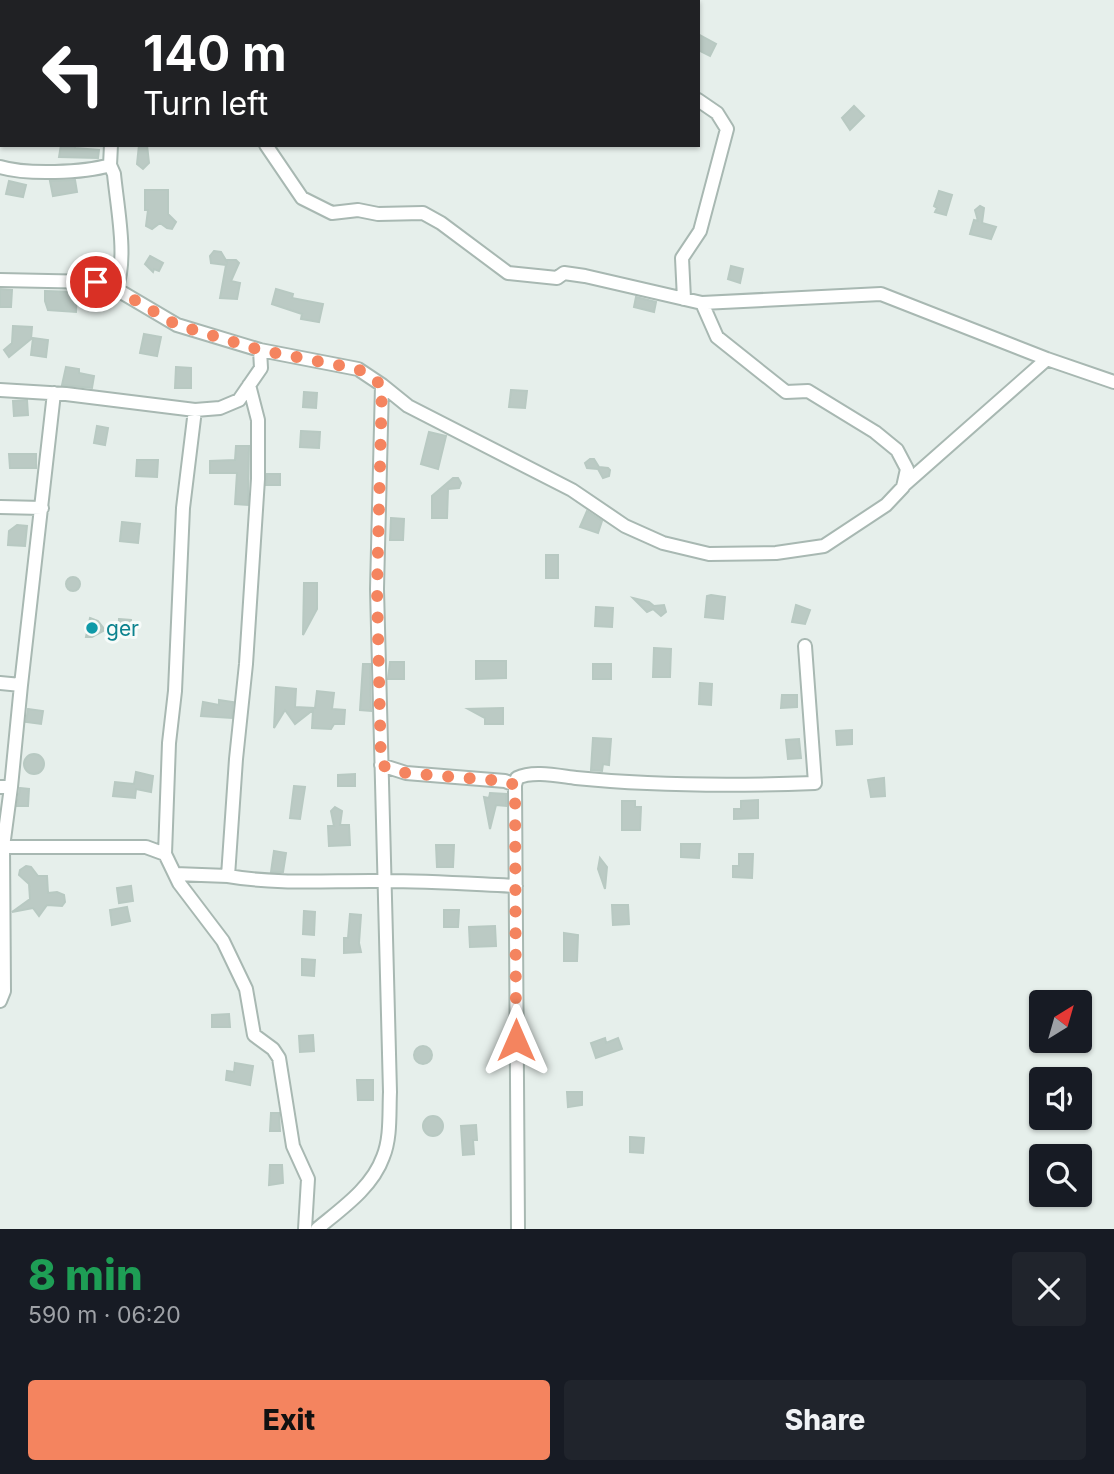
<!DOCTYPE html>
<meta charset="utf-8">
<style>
body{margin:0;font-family:Inter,sans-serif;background:#20242c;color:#f1f3f6;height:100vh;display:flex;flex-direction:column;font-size:26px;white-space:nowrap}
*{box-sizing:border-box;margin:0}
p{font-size:23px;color:#9ea1a6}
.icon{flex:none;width:38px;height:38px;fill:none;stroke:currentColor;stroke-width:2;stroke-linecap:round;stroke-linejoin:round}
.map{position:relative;height:1229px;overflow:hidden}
.panel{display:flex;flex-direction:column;background:#171b24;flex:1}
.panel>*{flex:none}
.top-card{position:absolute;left:0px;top:0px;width:700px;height:147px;box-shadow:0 2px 5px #0004;background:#202124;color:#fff;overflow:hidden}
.needle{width:46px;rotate:37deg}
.fabs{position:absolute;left:1029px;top:990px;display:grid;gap:14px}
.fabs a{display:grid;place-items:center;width:63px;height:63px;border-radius:7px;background:#171b24;box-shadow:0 2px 5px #0004;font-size:35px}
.pin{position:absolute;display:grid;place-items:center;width:60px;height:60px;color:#fff;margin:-30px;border:4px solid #fff;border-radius:50%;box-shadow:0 2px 7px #0007}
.me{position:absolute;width:77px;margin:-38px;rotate:0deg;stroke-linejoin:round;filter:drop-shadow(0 0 5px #0008)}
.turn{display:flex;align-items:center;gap:24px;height:147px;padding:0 28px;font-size:32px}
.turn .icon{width:91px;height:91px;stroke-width:2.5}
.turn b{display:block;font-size:49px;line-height:60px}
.round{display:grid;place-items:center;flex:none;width:74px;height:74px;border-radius:7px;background:#20242c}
.head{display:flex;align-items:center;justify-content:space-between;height:119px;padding:0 28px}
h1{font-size:42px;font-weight:800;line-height:52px;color:#1e9e55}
.action{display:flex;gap:14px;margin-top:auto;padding:14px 28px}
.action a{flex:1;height:80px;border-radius:7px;background:#f4845f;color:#111;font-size:28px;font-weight:800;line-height:80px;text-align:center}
.action a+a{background:#20242c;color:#f1f3f6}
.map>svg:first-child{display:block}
.building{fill:#bbcac4;stroke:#b8c9c2;stroke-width:2}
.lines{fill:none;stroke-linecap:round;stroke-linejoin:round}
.minor-casing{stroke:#a8b8b2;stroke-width:16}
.minor{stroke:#fff;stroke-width:12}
.route{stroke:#f4845f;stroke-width:12;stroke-dasharray:0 21.6}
.culture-dot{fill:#0f9aa8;stroke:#f7fbf9;stroke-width:2.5}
.labels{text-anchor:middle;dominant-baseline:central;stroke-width:6;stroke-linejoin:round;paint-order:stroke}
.culture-label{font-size:21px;fill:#0d838f;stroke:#f7fbf9;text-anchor:start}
</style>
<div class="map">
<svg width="1114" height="1229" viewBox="0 0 1114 1229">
<rect width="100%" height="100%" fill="#e6efeb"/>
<path class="building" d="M698 34 716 44 710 56 698 50Z
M854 106 864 116 850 130 842 118Z
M61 145H75V148L99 150 98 158 59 157Z
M139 145H147L149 163 143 169 137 164Z
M75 180 77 192 53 196 50 181Z
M9 181 26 185 23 197 6 194Z
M145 190H168V214L176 222 172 229 167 228 160 223 152 229 146 226 148 210H145Z
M939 191 952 195 946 215 935 212 937 208 934 206Z
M980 206 984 208 982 223 996 227 991 239 970 234 974 220 978 221 975 210Z
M214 251 221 252 227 262V260H236L239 263 231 281 240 283 237 299 220 298 226 265 211 263 210 256Z
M150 256 163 263 159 271 154 269 153 272 145 264Z
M731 266 743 269 740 283 728 279Z
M0 289 12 290 11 307H0Z
M276 289 293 294 292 298 323 304 319 322 301 319 302 314 272 304Z
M45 291 77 292 76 312 48 310 45 301Z
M636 297 656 302 654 312 634 307Z
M13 326 32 327 31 339 9 357 4 350 12 343Z
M144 334 161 337 157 356 140 353Z
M33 338 48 340 46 357 31 355Z
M66 367 79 369V373L94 376 92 388 62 385Z
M176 367 191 368V388H175Z
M511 390 527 391 525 408 509 407Z
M304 392 317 393 316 408 303 407Z
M27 400 28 415 14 416 13 401Z
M97 426 108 428 105 445 94 443Z
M301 431 320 432 319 448 300 447Z
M429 432 446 436 438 469 421 464Z
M236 446H249L248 505 235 504 237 473H210V461L235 460Z
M9 454H36V468H10Z
M590 459H594L599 467 608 468 610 470 609 476 603 478 598 469 587 468 585 463Z
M137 460H158L157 477 136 476Z
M267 474H280V485H266Z
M453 478H458L461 483 459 488 448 489 447 518H432V496Z
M587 511 602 521 598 533 580 527Z
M391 518 404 519 403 540H390Z
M122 522 140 524 138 543 120 541Z
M17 525 27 526 25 546 8 545 9 531Z
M546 555H558V578H546Z
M66 584a7 7 0 1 1 14 0a7 7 0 1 1-14 0Z
M304 583H317V609L303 635Z
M711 595 725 597 723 619 705 617 707 596Z
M633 598 649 602 654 606 664 605 666 612 661 616 653 609 647 612Z
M796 605 810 610 805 624 792 622Z
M596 607 613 608 612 627 595 626Z
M90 618 98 621 105 630 92 637H86Z
M119 619 131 620V635L118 634Z
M654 648 671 649 670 677H653Z
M476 661H506V678L476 679Z
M390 662H404V679H388Z
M363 664H370L371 711 360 710Z
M593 664H611V679H593Z
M700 683 712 684 711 705 699 704Z
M276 687 296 689 295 707 315 708 317 691 334 693 332 709 345 710 344 724H334L331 729 312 728 313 710 295 724 285 710 274 728Z
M782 695H797V707L781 708Z
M219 700 233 702 232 718 201 716 203 702 219 705Z
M503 708V724H485V718L468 709Z
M28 709 43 711 41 724 26 722Z
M852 730V744L837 745 836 731Z
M593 738 611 739 609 765 603 764 602 771 591 770Z
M799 739 801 758 788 759 786 740Z
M24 764a10 10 0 1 1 20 0a10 10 0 1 1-20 0Z
M136 772 153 776 151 792 136 789 135 798 113 796 115 782 134 784Z
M355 774V786H338V775Z
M884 778 885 796 871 797 868 780Z
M294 786 305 787 300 819 290 818Z
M20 788 29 789 28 806H17Z
M490 793 506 794V806L496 805 490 829 484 797 489 798Z
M758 800V818L734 819V809H741V801Z
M622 801H635V807H641L640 830H622Z
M335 807 342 811 340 825H349L350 845 329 846 328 826H334L331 811Z
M681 844H700L699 858 681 857Z
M436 845H454L453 867H437Z
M274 851 286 853 283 872H271Z
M739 854H753L752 878 733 877V866H739Z
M600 858 607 867 605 889 598 869Z
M26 866 31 867 38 876H47L48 893 57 892 64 895 65 902 62 906 47 905 39 916 33 908 12 912 30 899 29 884 19 875 20 870Z
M131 886 133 901 119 903 117 888Z
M612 905H628L629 924 613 925Z
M127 907 130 921 112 925 110 910Z
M444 910H459L458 927H444Z
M304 911 315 912 314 935 303 934Z
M350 914 361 915 359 943 361 952 344 953V938H348Z
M495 926 496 946 470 947 469 927Z
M564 933 578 935 577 961H564Z
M302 959 315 960 314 976 302 975Z
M229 1014 230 1027H212V1015Z
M313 1035 314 1051 300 1052 299 1036Z
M605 1038 606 1043 618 1038 622 1049 596 1058 591 1043Z
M414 1055a9 9 0 1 1 18 0a9 9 0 1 1-18 0Z
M235 1063 253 1066 250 1085 226 1080 227 1071 234 1072Z
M357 1080H373V1100H358Z
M567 1092H582V1105L568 1107Z
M271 1113H279L280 1131H270Z
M423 1126a10 10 0 1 1 20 0a10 10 0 1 1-20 0Z
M476 1125 477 1140H473L474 1154 463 1155 461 1126Z
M630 1137 644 1138 643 1153 630 1152Z
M270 1165H282L283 1183 269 1185Z"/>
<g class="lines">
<g class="minor-casing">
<path id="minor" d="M92 0 93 2
M127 0 129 2
M161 0V2
M556 0 558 2
M0 97H2
M111 145 110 165 114 174C117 206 128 259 116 289
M266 145 302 198 332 213 358 210 378 214 423 213 441 223 508 273 557 278 564 273 585 276 702 303 881 294 1047 359 1114 382
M0 167C26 175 84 173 110 165
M0 280 96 282 116 289 177 325 260 350 358 369 382 385 408 406 572 490 625 526 663 543 709 554 776 553 824 546 886 505 903 487 907 469 897 450 875 432 808 391 786 392 717 337 702 303
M684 299 682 258 700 231 727 129 717 113 698 100
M0 390 66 394 195 410 220 408 239 400 261 368 260 350
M195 410 183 508 175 691 169 743 165 854 179 883 223 941 246 989 254 1035 273 1049 279 1058 293 1146 308 1179 305 1229
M903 486 1047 359
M0 507 42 508
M0 683 21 685 11 787H0
M21 685 54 393
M381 765 406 773 505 781 515 785
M3 847H146L165 854
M175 874 228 876 236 759 246 664 258 479V420L249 385
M228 876C280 885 333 880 385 881 429 881 472 884 516 886
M0 1001 4 991 3 847 11 787
M317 1229C341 1209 372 1188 383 1157 391 1138 389 1113 390 1092L377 589 382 385
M518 1229 515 785 517 778C533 770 559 776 576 778 656 786 735 786 815 783L805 646"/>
</g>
<use href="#minor" class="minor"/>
</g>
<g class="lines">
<path class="route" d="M96 282 116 289 177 325 260 350 358 369 382 385 377 589 381 765 406 773 505 781 515 785 516 1040"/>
</g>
<circle class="culture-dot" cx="92" cy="628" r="7"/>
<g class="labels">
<g class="culture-label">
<text x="106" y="628">ger</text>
</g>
</g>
</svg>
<div class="fabs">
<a><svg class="needle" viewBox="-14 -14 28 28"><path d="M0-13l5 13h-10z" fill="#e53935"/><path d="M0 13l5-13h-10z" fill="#9ea1a6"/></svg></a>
<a><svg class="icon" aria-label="sound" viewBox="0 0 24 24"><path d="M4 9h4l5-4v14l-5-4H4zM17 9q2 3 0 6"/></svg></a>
<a><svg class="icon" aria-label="search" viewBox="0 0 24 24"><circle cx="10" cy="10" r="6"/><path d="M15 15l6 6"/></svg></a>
</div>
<div class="pin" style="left:96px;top:282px;background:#d93025"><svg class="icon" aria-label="arrive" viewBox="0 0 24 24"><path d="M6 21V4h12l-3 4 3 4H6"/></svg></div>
<svg class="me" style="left:516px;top:1040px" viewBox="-20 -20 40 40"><path d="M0-17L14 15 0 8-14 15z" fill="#f4845f" stroke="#fff" stroke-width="4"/></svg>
<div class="top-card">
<div class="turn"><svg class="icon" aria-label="left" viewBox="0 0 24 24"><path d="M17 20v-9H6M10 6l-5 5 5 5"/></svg><div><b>140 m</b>Turn left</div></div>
</div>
</div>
<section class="panel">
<div class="head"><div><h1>8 min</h1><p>590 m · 06:20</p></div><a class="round"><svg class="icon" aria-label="close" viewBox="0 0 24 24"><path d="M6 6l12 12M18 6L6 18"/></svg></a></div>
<div class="action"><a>Exit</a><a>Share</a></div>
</section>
